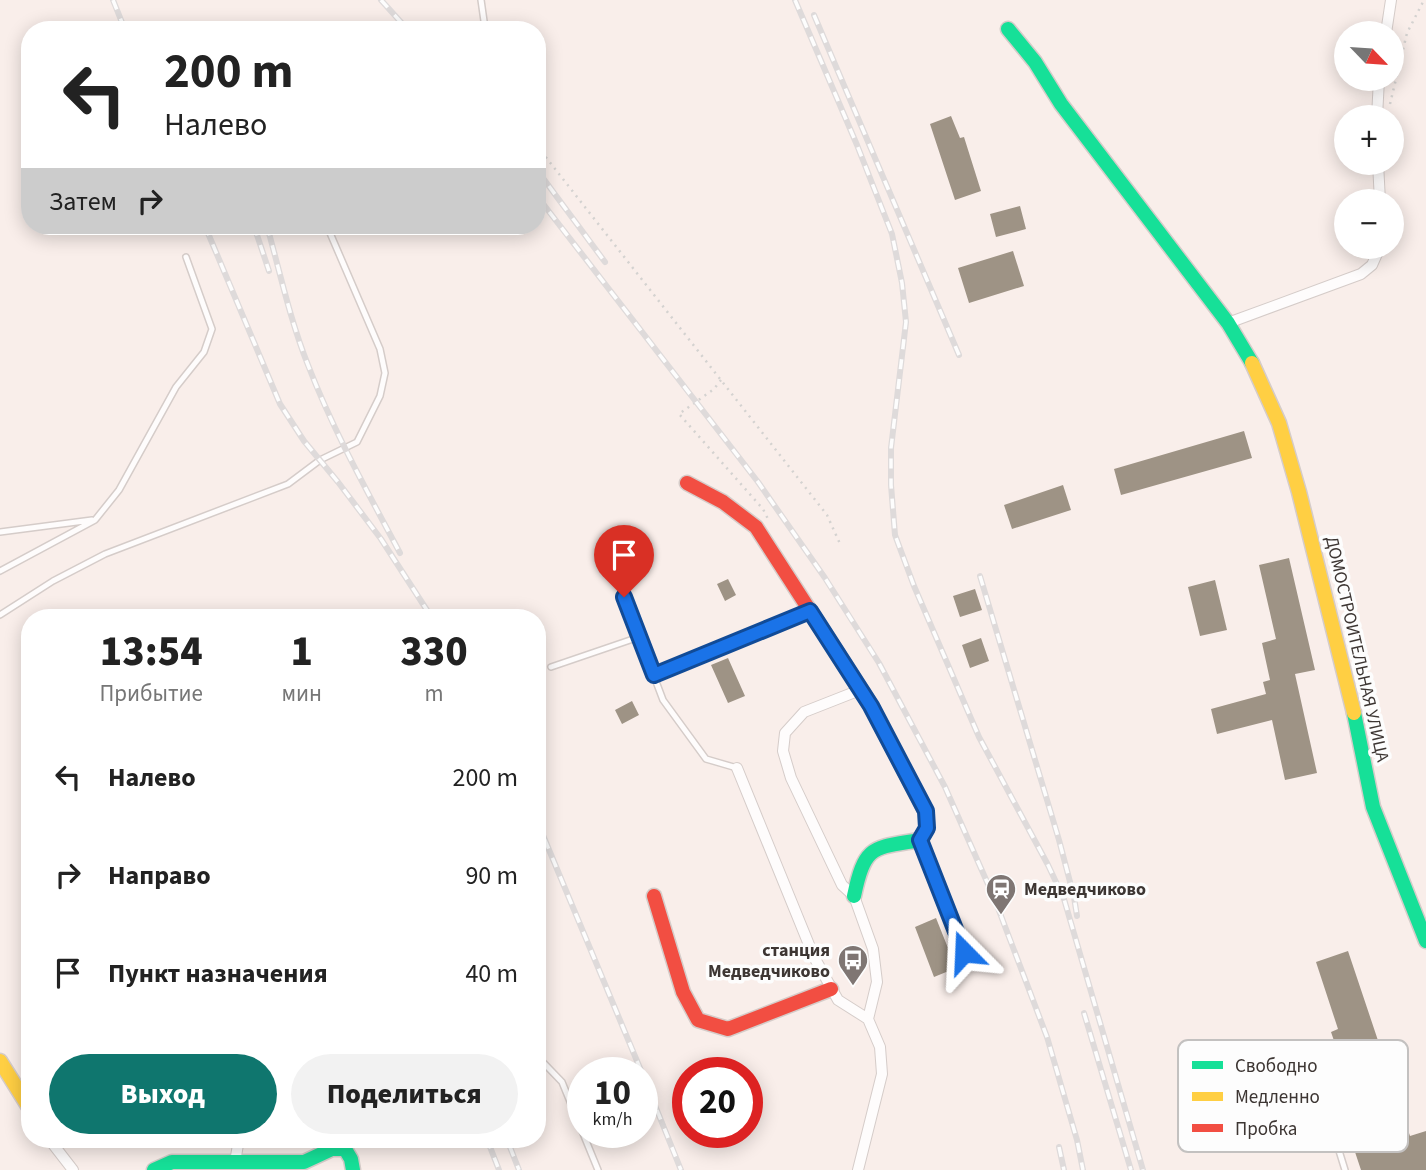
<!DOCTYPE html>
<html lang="ru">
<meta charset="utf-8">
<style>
body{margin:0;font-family:"Source Sans 3",sans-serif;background:#f2f2f2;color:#222;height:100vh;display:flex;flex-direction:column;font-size:26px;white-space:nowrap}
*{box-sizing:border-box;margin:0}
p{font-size:23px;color:#767676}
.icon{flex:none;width:38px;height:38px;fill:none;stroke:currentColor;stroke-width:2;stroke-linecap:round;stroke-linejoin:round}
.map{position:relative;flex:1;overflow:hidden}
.panel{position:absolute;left:21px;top:609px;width:525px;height:539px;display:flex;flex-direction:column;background:#fff;border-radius:28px;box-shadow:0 4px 18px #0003}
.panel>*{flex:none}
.hud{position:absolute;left:21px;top:21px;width:525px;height:214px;border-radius:28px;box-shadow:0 4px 18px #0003;background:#fff;color:#222;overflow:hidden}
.needle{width:46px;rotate:115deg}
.buttons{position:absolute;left:1334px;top:21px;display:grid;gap:14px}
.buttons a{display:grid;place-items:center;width:70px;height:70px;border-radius:50%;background:#fff;box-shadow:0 4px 18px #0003;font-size:35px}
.speed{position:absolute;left:567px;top:1057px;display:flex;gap:14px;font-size:35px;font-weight:700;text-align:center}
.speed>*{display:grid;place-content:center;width:91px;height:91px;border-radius:50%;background:#fff;box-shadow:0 4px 18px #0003;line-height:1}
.speed small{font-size:18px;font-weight:400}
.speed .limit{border:10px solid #d22;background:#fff;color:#111}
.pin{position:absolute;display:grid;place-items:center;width:60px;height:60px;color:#fff;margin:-72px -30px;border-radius:50% 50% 50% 0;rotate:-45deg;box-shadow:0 0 7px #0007}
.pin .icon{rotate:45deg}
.me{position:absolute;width:77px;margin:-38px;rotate:339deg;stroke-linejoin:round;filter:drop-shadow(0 0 5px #0008)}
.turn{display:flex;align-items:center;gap:24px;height:147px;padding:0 28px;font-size:32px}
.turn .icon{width:91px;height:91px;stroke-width:2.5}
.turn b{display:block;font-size:49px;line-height:60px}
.then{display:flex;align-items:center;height:66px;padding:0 28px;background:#0003;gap:14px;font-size:26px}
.eta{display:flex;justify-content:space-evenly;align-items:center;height:119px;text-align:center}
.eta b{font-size:42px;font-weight:800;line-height:49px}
.cta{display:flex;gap:14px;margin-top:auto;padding:14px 28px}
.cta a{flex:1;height:80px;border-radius:42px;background:#0f766e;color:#fff;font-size:28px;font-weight:800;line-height:80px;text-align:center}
.cta a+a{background:#f2f2f2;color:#222}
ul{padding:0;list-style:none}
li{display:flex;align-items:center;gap:21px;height:98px;padding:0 28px}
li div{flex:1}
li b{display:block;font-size:26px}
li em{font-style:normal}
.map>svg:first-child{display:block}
.building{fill:#9e9385}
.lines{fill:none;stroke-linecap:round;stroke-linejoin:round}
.lane-casing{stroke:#d5ccc9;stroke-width:8}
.street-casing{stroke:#d5ccc9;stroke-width:12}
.fast-casing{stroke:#d5ccc9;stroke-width:17}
.slow-casing{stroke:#d5ccc9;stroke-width:17}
.jam-casing{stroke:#d5ccc9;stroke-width:17}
.path{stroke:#d4d2d0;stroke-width:2.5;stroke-dasharray:2 5;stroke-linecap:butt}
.lane{stroke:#fefcfc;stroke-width:5}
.street{stroke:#fefcfc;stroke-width:10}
.fast{stroke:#16e098;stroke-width:14}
.slow{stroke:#ffcf43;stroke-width:14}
.jam{stroke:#f24e42;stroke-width:14}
.rail-casing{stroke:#dedada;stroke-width:6}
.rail{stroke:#fdfdfd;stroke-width:3.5;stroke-dasharray:10;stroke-linecap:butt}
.route-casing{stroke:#114b97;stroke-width:18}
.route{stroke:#1a73e8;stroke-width:12}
.labels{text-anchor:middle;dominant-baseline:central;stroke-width:7;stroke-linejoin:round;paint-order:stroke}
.street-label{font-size:18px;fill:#3d3633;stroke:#fdfdfd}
.poi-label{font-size:18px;font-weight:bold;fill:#3d3633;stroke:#fdfdfd;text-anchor:start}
.key{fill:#fdfdfd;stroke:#c3c1c0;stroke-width:2}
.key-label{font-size:19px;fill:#3d3633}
</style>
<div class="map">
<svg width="1426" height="1170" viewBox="0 0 1426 1170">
<rect width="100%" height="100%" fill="#f9eeea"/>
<path class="building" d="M951 116 960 138 964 137 981 191 955 200 930 124Z
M1020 206 1026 229 996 237 990 214Z
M1013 251 1024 286 969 303 958 268Z
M1244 431 1252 458 1121 495 1114 469Z
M1063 485 1071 510 1012 529 1004 505Z
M1289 558 1315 670 1295 674 1317 773 1285 780 1272 720 1217 734 1211 709 1266 694 1263 682 1270 680 1262 643 1276 639 1259 565Z
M728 579 736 595 725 601 717 584Z
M1215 580 1227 630 1200 636 1188 587Z
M975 589 982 610 960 617 953 596Z
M981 638 989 661 970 668 962 645Z
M728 658 745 696 728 703 711 665Z
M632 701 639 715 622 724 615 710Z
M936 918 956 968 934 977 915 927Z
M1348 951 1410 1136 1426 1131V1170H1361L1345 1122 1360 1117 1331 1032 1338 1029 1316 962Z"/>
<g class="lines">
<g class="lane-casing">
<path id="lane" d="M481 0 484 21V30
M0 532 92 520
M0 571 95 520 119 490 176 387 204 352 212 329 186 257
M624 597 663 700 706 759 737 768
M0 615 53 581 105 554 288 484 320 460 357 442 380 396 385 373 380 349 327 226
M551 667 639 637
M920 840 964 952
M537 1056 562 1082 598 1170
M1336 1141 1345 1170"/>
</g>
<g class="street-casing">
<path id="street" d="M1386 33 1391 0
M1377 117 1379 79
M1378 163 1380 201
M1228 323 1361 274 1372 265 1380 247
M654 675 810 611
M860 690 804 712 785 733 783 751 791 778 842 885 854 896 873 949 877 982 868 1019
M737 768 814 957 838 1000 868 1019 880 1047 882 1074 858 1170
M49 1139 73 1170
M235 1162 239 1139"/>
</g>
<g class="fast-casing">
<path id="fast" d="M1008 29 1035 62 1061 104 1228 323 1252 363
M1354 713 1373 807 1426 941
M854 896C865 844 873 848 920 840L927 828 926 812 871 706 863 693
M154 1170 172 1162H304L332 1149H345L351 1159 353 1170"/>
</g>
<g class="slow-casing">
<path id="slow" d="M1252 363 1279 423 1299 492 1354 713
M0 1061 30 1109"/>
</g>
<g class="jam-casing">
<path id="jam" d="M687 483 723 502 756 527 863 693
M654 896 683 992 698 1020 728 1029 831 989"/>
</g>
<path class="path" d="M1390 104 1407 33 1424 0
M537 146 827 515 841 546
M721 380 714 389 679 414 763 509 768 519"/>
<use href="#lane" class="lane"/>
<use href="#street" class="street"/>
<use href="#fast" class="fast"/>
<use href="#slow" class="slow"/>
<use href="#jam" class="jam"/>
<g class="rail-casing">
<path id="rail" d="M113 0 125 30
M381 0 408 30
M795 0 857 145 892 234 902 283 906 322 891 448V485L895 535 914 586 979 737 1048 865 1064 899 1143 1170
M814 15 959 355
M537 170 605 262
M537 196 758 482 825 578 879 663 945 787 995 900 1047 1037 1077 1140 1083 1170
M205 226 280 404 304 441 338 482 381 539 432 618
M254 226 269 271
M267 226C280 272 290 320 308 365 333 430 367 491 400 553
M980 576 1059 840 1074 897 1077 916
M537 821 642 1073
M1084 1013 1131 1170
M642 1073 681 1170
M487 1139 499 1170
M510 1147 519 1170
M1059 1147 1064 1170"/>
</g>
<use href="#rail" class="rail"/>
</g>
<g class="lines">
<g class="route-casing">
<path id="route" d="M624 597 654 675 810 611 871 706 926 811 927 828 920 840 964 952"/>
</g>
<use href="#route" class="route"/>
</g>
<defs>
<g id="station-pin" transform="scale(1.575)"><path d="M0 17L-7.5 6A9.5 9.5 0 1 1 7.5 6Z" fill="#7f7673" stroke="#fdfdfd"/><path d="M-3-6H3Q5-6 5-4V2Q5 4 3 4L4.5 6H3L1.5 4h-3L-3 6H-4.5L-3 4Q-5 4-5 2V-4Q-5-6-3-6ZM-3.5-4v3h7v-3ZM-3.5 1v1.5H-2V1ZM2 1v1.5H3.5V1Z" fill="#fff"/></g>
<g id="bus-pin" transform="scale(1.575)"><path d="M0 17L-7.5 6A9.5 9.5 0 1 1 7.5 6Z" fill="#7f7673" stroke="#fdfdfd"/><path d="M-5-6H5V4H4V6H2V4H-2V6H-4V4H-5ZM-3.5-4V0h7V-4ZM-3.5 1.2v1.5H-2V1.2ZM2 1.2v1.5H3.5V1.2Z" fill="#fff"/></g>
</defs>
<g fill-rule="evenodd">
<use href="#station-pin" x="1001" y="889"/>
<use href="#bus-pin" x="853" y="960"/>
</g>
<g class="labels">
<g class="street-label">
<text transform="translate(1357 649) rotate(77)">ДОМОСТРОИТЕЛЬНАЯ УЛИЦА</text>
</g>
<g class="poi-label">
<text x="1024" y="889">Медведчиково</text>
<text x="830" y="950" text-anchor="end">станция<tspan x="830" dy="21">Медведчиково</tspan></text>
</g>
</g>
<rect x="1178" y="1040" width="230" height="112" rx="10" class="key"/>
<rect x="1192" y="1061" width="31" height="8" fill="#16e098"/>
<rect x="1192" y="1092" width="31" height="9" fill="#ffcf43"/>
<rect x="1192" y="1124" width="31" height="8" fill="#f24e42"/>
<g class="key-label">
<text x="1235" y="1072">Свободно</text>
<text x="1235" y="1103">Медленно</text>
<text x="1235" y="1135">Пробка</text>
</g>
</svg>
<div class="buttons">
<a><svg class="needle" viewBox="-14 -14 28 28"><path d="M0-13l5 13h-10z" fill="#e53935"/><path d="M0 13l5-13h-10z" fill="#767676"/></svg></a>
<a>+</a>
<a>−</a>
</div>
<div class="speed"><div>10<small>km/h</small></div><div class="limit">20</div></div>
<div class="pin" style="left:624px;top:597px;background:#d93025"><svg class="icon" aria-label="arrive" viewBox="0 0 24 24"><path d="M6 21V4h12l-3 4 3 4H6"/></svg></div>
<svg class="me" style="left:964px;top:952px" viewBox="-20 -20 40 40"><path d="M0-17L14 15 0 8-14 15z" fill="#1a73e8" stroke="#fff" stroke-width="4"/></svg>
<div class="hud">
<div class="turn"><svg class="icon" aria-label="left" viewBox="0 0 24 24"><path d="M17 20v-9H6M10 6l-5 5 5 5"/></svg><div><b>200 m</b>Налево</div></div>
<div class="then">Затем<svg class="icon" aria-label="right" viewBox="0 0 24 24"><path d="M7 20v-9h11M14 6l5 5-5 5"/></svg></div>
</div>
<section class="panel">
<div class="eta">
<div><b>13:54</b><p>Прибытие</p></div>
<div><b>1</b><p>мин</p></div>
<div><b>330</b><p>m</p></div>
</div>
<ul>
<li><svg class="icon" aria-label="left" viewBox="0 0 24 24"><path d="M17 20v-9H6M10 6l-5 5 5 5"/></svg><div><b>Налево</b></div><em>200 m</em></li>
<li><svg class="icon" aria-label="right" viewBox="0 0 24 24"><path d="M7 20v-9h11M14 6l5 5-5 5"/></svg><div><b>Направо</b></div><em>90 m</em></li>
<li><svg class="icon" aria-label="arrive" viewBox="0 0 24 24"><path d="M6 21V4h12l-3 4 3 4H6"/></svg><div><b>Пункт назначения</b></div><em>40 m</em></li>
</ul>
<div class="cta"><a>Выход</a><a>Поделиться</a></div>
</section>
</div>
